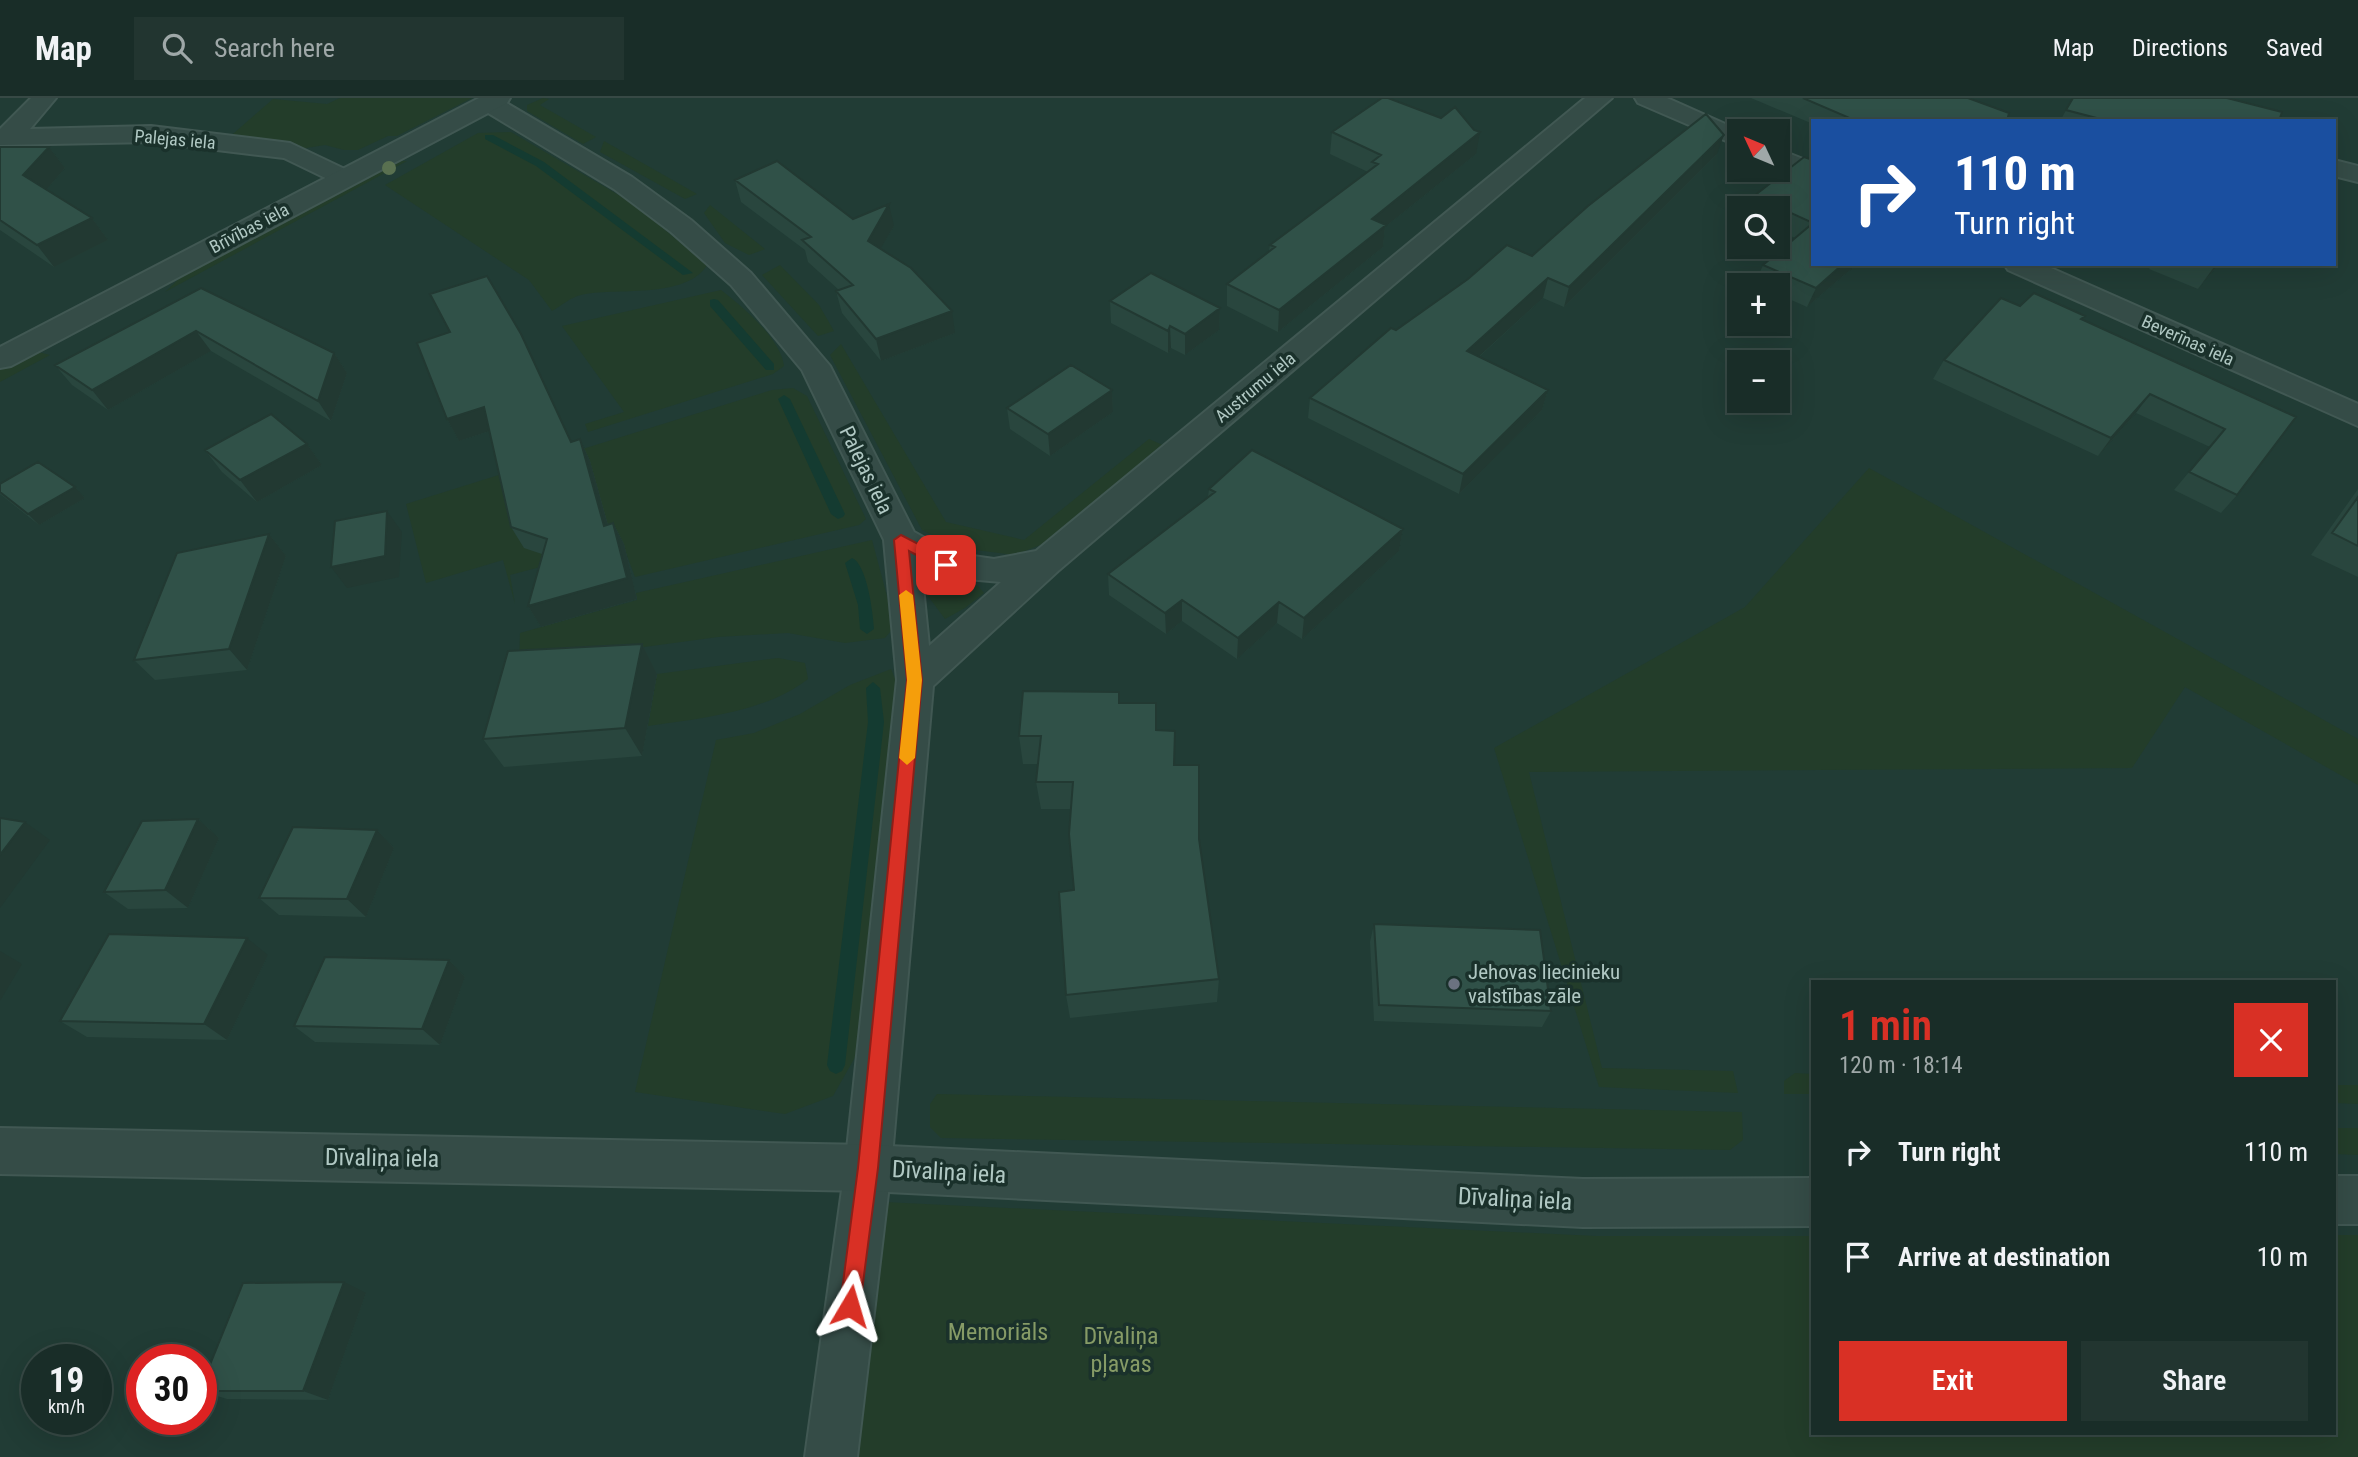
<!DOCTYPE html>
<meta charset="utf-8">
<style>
body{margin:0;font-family:"Roboto Condensed",sans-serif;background:#223530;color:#f1f3f6;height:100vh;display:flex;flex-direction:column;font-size:26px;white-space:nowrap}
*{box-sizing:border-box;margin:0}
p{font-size:23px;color:#9fa8a8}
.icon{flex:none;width:38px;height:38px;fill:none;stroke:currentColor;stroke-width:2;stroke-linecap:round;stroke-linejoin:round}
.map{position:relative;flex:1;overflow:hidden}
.details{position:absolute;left:1811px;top:882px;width:525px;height:455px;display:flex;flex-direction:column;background:#192d28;border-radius:0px;box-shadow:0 7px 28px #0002,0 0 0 2px #374945}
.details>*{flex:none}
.hud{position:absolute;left:1811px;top:21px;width:525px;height:147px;border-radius:0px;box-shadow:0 7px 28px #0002,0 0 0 2px #374945;background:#1a4fa0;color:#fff;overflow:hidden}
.needle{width:46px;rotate:314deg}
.controls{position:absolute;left:1727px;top:21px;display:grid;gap:14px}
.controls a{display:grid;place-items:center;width:63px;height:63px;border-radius:0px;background:#192d28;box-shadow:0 7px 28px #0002,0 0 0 2px #374945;font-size:35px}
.speed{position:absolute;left:21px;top:1246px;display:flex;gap:14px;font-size:35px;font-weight:700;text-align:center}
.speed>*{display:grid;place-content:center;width:91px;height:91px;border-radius:50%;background:#192d28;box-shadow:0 7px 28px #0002,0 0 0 2px #374945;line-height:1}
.speed small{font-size:18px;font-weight:400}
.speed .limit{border:10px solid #d22;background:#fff;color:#111}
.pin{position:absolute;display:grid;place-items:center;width:60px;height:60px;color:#fff;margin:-30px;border-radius:14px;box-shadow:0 4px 10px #0006}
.me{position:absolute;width:77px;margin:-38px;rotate:7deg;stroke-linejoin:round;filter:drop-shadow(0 0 5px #0008)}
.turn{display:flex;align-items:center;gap:24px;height:147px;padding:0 28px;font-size:32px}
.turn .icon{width:91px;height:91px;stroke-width:2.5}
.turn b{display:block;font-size:49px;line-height:60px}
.round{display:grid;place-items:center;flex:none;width:74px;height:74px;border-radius:0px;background:#223530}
.summary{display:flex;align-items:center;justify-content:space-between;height:119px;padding:0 28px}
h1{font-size:42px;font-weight:600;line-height:52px;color:#d93025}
.primary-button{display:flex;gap:14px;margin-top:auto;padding:14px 28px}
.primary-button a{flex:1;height:80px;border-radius:0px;background:#d93025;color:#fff;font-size:28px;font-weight:600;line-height:80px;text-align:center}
.primary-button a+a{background:#223530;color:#f1f3f6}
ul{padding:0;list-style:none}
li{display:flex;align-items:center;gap:21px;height:105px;padding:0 28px}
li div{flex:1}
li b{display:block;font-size:26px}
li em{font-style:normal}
header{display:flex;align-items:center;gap:42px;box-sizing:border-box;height:98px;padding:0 35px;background:#192d28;border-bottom:2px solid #374945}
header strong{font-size:33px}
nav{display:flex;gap:38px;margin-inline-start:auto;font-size:24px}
.search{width:490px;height:63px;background:#223530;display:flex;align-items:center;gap:18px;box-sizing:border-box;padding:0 24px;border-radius:0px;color:#9fa8a8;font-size:26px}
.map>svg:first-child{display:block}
.green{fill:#233d2a}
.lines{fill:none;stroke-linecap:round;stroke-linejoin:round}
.stream{fill:#143b31;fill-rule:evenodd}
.minor-casing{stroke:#415853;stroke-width:4}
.tertiary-casing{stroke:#415853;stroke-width:4}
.minor{fill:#354c47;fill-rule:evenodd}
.tertiary{fill:#354c47;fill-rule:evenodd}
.tree{fill:#597050}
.wall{fill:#29463e}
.shaded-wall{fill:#223932}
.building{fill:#305148;stroke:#223932;stroke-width:2}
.route{fill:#d93025;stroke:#8d1f18;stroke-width:2}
.slow{fill:#f59e0b}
.worship-dot{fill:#6b7280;stroke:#1a312b;stroke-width:2.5}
.labels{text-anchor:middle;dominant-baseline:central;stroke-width:7;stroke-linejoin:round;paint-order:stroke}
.far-street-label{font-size:18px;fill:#b0c8c3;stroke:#1a312b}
.street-label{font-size:21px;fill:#b0c8c3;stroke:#1a312b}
.poi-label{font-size:21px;fill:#b0c8c3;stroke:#1a312b;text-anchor:start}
.near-street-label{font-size:24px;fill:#b0c8c3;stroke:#1a312b}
.near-park-label{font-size:24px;fill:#869b66;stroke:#1a312b}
</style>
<header>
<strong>Map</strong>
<div class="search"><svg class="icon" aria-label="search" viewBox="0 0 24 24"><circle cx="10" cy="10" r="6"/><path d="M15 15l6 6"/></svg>Search here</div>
<nav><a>Map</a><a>Directions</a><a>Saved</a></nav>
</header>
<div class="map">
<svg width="2358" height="1359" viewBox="0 0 2358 1359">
<rect width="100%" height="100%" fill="#213c35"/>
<path class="green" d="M340 0H472L397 38H388L358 52H344L325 47 300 51 226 42 273 1 327 6Z
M543 0 549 1 540 7 596 39 583 46 527 13V7Z
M511 34 634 106 707 167C686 202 613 189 581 197 571 199 561 208 552 213L529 182 385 87 478 35Z
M604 43 697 96 685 101 600 54Z
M393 63H407L165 194 182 178Z
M710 107 765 151 749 157 725 145 704 115Z
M780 167 819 207 834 233 818 238 762 177Z
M721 192C743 209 781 241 784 268L773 276 588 334 585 326 624 314 562 228Z
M841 246 946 424 1024 442 1149 341 1165 348 1053 442 1015 457 959 450 922 432 830 257Z
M38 254 50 257 0 284V272Z
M793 290 807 298 866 421 859 427 635 479 623 447 510 477 515 506 503 462 426 485 406 406 772 292Z
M1869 370 2358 641V687L2185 589 2132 670 1529 674 1602 970 1733 973 1738 995 1599 989 1494 650 1745 509Z
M872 442 895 528 885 540 845 545 788 535 718 539 519 566 520 535 637 502 636 495Z
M949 481 978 488 984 495 965 510 945 521 925 494 935 484Z
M778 560 805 565 808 581C766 614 699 621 648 628L657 576Z
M891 571 899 590 858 954 833 998 785 1016 635 994 716 642 754 635 800 616 850 587Z
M1795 975 1813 976V996H1784V983Z
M2334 987H2358V1006L2335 1005Z
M937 996 1742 1014 1743 1042 1730 1052 941 1040 930 1029V1006Z
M2334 1030H2358V1057L2335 1056Z
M884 1104 1596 1138H1813V1335H2334L2335 1137H2358V1359H854Z"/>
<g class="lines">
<path class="stream" d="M485 37H493L544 64 693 175 683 177 536 68 485 41Z
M714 201 718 202 774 266V272H766L710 208V202Z
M784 297 790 301 845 416 843 419 838 421 831 416 778 301Z
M852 460C867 466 873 515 874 531L867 536 860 531 858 507 845 465Z
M873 584 880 590 884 624 845 967 842 973 836 976 830 973 827 967 868 624 866 590Z"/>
<g class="minor-casing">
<path id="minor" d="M31 0H56L30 31 151 28 290 45 351 74 355 80 351 86 342 88 284 60 151 44 0 47V31Z
M480 0H498L632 79 691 122 751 175 830 268 914 434 952 455 994 461 1036 453 1585 0H1612L1058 473 933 588 891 1070 857 1359H805L845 1070 897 582 884 442 802 272 731 187 671 134 614 91 480 10 477 5ZM921 469 945 479 1001 484 929 548Z
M1635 0H1667L1741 33 1740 49 1638 5Z
M1778 51 1813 65V82L1778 68Z
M2334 62 2358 68V84L2334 78Z
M2004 166H2042L2358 306V328L2008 172Z"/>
</g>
<g class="tertiary-casing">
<path id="tertiary" d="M479 0H510L507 5 11 268 0 270V249Z
M0 1030 868 1047 1583 1081 1813 1080V1128L1583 1129 868 1093 0 1076Z
M2334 1078H2358V1126H2334Z"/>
</g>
<use href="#minor" class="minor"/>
<use href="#tertiary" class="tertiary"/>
</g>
<circle class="tree" cx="389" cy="70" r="7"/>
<path class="wall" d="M1751 0H1968L2007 23H1813V26Z
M2073 0 2279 23H2060Z
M1332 34 1476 56 1385 129 1383 149 1278 234 1227 208V186L1269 153 1270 147 1368 74 1330 56Z
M0 49H49L65 70 46 92 92 120 108 142 54 169 0 132Z
M1717 56 1564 209 1543 200 1479 259 1548 292 1542 312 1459 396 1308 320 1310 300 1396 232Z
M1813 62V166H1858L1844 177 1807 209 1778 196V187H1758L1755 186 1763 167 1795 140 1778 132V110H1749L1754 98Z
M735 82 853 121 894 128 880 151 955 235 881 263 842 215 836 193 839 192 808 164 805 152 741 104Z
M2152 166H2219L2198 191 2149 171Z
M201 190 334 255 347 275 331 323 211 253 108 312 72 287 55 267Z
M1110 203 1220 210 1219 232 1185 257 1171 250 1168 255 1111 225Z
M2020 208 2082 222 2296 319 2237 397 2221 415 2174 392 2210 349 2136 315 2098 358 1933 281 1944 262Z
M1112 292 1113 314 1050 358 1010 331 1007 310Z
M447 321 571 344 580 341 590 363 608 427 613 425 624 446 637 501 541 529 528 508 542 456 524 450 511 429 490 333 459 343Z
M307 346 322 367 257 404 222 374 205 352Z
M0 386 75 389 85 400 39 427 0 396Z
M1209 391 1403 431 1399 453 1302 541 1277 525 1237 561 1182 523 1166 536 1109 497 1108 476 1208 399Z
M2358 391V479L2311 457Z
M269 436 286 458 247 572 155 582 134 562Z
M642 546 657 576 642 658 504 669 483 641Z
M1119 594 1120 605 1156 632 1175 667 1199 741 1219 881 1217 904 1070 920 1066 897 1074 792 1071 711H1041L1036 684 1038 666H1023L1019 638Z
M198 721 219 740 188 810 128 811 104 794Z
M377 732 394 750 366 819 279 817 259 800Z
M1374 826 1551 913 1542 929 1374 923 1370 844Z
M268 857 227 942 87 939 60 923Z
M449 862 465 879 440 947 315 944 294 928Z
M366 1195 328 1302 227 1301 201 1293Z"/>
<path class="shaded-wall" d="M1480 34 1476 56 1385 129 1383 149 1278 234 1279 212 1372 121Z
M1724 37 1717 56 1564 209 1569 189Z
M49 49 65 70 40 99 23 77Z
M889 106 894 128 872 165 868 143Z
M92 120 108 142 54 169 37 147Z
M1843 166H1858L1844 177 1807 209 1816 190Z
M2217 166H2219L2198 191 2214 169Z
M1548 180 1543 200 1463 273 1467 253Z
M1220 210 1219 232 1185 257V236Z
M952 213 955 235 881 263 876 241Z
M1170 228 1171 250 1168 255V233Z
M196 233 211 253 108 312 92 292Z
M334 255 347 275 331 323 318 303Z
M1112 292 1113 314 1050 358 1048 336Z
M1548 292 1542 312 1459 396 1463 376Z
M2150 296 2136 315 2098 358 2111 340Z
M484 309 496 331 459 343 447 321Z
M580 341 590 363 614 449 604 428Z
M307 346 322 367 257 404 240 382Z
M75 389 85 400 39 427 28 416Z
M387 413 402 434 399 479 347 490 331 469Z
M613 425 624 446 637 501 541 529 528 508Z
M1403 431 1399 453 1302 541 1304 520Z
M269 436 286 458 247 572 229 551Z
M1182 502V523L1166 536 1165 515Z
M1279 504 1277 525 1237 561 1238 540Z
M642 546 657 576 642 658 625 630Z
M198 721 219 740 188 810 165 792Z
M25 724 50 742 0 810V757Z
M377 732 394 750 366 819 347 801Z
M247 840 268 857 227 942 204 926Z
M0 853 22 866 0 903Z
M449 862 465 879 440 947 422 931Z
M344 1184 366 1195 328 1302 303 1293Z"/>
<path class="building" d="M1382 0H1388L1441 20 1455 9 1474 32 1480 34 1372 121 1386 127 1279 212 1227 186 1275 149 1270 147 1378 66 1372 64 1381 57 1332 34Z
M1803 0H1968L2009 15 2007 23H1850L1852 21Z
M2073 0H2227L2282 14 2279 23H2108L2066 12Z
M1706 16 1724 37 1569 189 1548 180 1467 253 1548 292 1463 376 1310 300 1391 230 1396 232 1468 181 1507 147 1532 158 1588 108Z
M0 49H49L23 77 92 120 37 147 0 122Z
M1804 59 1813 62V166H1843L1816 190 1763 167 1813 125 1754 98Z
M777 63 853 121 889 106 868 143 911 170 952 213 876 241 836 193 853 187 802 142 811 139 735 82Z
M1151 175 1220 210 1185 236 1170 228 1168 233 1110 203Z
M487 178 521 236 571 344 580 341 604 428 613 425 627 480 528 508 547 441 511 429 484 309 447 321 417 245 450 234 430 196Z
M201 190 334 255 318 303 196 233 92 292 55 267Z
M2034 195 2085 218 2081 221 2296 319 2237 397 2189 374 2225 331 2150 296 2111 340 1944 262 2001 200 2020 208Z
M1071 267 1112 292 1048 336 1007 310Z
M271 316 307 346 240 382 205 352Z
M1252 352 1403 431 1304 520 1279 504 1238 540 1182 502 1165 515 1108 476 1215 394 1209 391Z
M38 364 75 389 28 416 0 394V386Z
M2358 399V448L2332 435Z
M387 413 385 458 331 469 335 423Z
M269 436 229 551 134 562 177 455Z
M642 546 625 630 483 641 508 553Z
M1023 593 1119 594V605H1156V632L1175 633 1174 667H1199V741L1219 881 1066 897 1059 794 1074 792 1069 736 1073 684H1036L1041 638H1019Z
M0 720 25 724 0 757Z
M198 721 165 792 104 794 142 723Z
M293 729 377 732 347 801 259 800Z
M1374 826 1540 832 1551 913 1379 907Z
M109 836 247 840 204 926 60 923Z
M325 859 449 862 422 931 294 928Z
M344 1184 303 1293H201V1289L243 1185Z"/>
<path class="route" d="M901 437 951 463 953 467 946 472 941 470 909 453 922 582 878 1070 860 1208 857 1215 850 1218 843 1215 840 1208 858 1070 907 582 894 442Z"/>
<path class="slow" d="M906 492 913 497 922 582 915 660 907 667 899 660 907 582 899 497Z"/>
<circle class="worship-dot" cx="1454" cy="886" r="7"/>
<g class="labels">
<g class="far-street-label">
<text transform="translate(175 41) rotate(5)">Palejas iela</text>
<text transform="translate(249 130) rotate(-28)">Brīvības iela</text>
<text transform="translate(2188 242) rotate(24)">Beverīnas iela</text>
<text transform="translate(1255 289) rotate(-40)">Austrumu iela</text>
</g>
<g class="street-label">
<text transform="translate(866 372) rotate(64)">Palejas iela</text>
</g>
<g class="poi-label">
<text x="1468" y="874">Jehovas liecinieku<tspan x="1468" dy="24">valstības zāle</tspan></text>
</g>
<g class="near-street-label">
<text transform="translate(382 1060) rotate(1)">Dīvaliņa iela</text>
<text transform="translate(949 1074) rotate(3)">Dīvaliņa iela</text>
<text transform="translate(1515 1101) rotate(3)">Dīvaliņa iela</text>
</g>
<g class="near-park-label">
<text x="998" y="1234">Memoriāls</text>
<text x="1121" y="1238">Dīvaliņa<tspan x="1121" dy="28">pļavas</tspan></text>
</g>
</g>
</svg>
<div class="controls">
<a><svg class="needle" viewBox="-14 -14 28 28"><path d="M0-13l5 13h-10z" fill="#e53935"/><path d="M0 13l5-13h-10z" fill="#9fa8a8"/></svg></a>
<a><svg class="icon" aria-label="search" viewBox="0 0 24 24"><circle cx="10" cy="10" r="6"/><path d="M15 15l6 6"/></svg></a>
<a>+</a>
<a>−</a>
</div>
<div class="speed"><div>19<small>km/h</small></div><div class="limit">30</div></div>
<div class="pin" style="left:946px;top:467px;background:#d93025"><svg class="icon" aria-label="arrive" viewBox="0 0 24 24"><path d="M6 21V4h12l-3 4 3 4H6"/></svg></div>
<svg class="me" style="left:850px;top:1208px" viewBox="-20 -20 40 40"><path d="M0-17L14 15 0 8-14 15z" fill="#d93025" stroke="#fff" stroke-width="4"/></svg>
<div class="hud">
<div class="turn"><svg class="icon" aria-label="right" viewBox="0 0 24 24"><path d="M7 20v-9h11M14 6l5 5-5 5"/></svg><div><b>110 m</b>Turn right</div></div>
</div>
<section class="details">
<div class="summary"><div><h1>1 min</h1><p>120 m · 18:14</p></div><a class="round" style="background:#d93025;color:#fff"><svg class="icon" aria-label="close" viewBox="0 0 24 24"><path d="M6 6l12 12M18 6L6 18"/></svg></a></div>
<ul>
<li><svg class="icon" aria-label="right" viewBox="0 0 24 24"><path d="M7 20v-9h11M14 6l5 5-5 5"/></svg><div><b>Turn right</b></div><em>110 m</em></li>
<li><svg class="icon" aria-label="arrive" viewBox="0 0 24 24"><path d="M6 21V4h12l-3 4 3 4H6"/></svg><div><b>Arrive at destination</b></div><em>10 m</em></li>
</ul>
<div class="primary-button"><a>Exit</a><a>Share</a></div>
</section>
</div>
